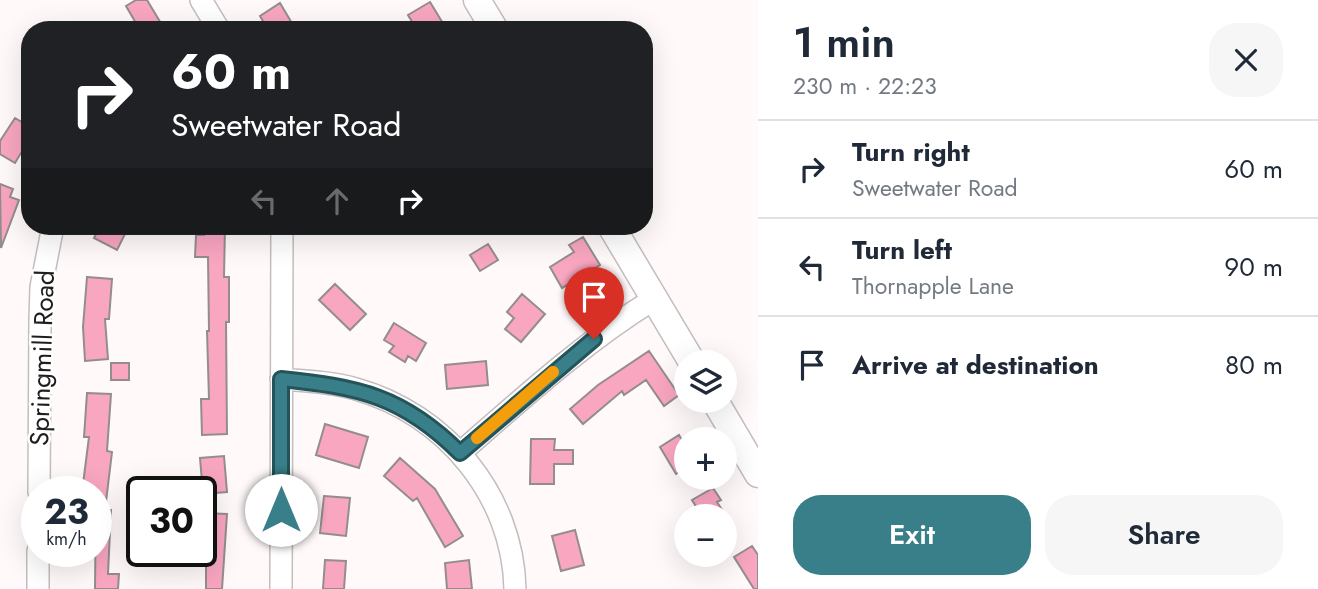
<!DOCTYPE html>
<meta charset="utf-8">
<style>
body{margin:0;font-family:Jost,sans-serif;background:#f6f6f7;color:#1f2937;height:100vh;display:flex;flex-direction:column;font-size:26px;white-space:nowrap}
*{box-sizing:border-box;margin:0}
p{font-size:23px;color:#747a83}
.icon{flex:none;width:38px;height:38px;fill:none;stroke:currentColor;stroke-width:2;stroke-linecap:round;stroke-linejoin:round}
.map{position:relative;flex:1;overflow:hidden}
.sheet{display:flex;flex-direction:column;background:#fff;width:560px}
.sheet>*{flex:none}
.guide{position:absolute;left:21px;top:21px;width:632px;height:214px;border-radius:28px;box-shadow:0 7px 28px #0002;background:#202124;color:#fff;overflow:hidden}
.buttons{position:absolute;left:674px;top:350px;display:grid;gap:14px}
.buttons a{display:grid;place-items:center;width:63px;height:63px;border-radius:50%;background:#fff;box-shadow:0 7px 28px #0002;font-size:35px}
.speed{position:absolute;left:21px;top:476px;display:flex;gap:14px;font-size:35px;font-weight:700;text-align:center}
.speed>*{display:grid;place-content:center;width:91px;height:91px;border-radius:50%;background:#fff;box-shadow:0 7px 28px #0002;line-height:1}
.speed small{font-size:18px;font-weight:400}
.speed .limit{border:4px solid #111;border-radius:10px;background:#fff;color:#111}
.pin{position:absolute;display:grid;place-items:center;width:60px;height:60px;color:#fff;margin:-72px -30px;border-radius:50% 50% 50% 0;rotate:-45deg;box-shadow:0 0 7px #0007}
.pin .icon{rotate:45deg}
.me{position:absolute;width:77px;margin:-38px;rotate:0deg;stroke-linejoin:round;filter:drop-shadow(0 0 5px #0008)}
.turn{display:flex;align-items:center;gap:24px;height:147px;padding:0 35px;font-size:32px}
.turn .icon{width:91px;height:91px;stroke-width:2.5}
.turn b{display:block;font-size:49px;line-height:60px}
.lanes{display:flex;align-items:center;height:66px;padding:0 35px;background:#0003;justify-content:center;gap:35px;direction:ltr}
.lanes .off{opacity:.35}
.round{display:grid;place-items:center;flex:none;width:74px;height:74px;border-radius:28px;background:#f6f6f7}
.head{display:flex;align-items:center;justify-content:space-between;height:119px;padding:0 35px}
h1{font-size:42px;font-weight:600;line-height:52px}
.primary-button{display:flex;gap:14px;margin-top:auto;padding:14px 35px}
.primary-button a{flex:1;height:80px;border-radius:28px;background:#387f89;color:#fff;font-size:28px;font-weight:600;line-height:80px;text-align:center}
.primary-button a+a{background:#f6f6f7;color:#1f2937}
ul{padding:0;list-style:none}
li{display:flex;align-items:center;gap:21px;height:98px;padding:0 35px;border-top:2px solid #e0e1e3}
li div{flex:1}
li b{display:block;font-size:26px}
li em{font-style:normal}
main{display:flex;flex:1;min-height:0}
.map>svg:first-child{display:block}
.building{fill:#f9a6c1;stroke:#938d8e;stroke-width:2}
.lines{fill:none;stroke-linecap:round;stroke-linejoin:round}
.minor-casing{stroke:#c4bdbf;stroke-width:24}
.major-casing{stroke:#c4bdbf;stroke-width:29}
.minor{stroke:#fff;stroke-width:21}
.major{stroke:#fff;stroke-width:26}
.route-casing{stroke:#245359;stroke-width:18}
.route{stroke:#387f89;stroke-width:12}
.slow{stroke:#f59e0b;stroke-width:12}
.labels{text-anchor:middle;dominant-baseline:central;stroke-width:5;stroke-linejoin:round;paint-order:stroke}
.street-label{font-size:26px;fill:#1f1d1d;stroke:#fff}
</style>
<main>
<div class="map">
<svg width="758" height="589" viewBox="0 0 758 589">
<rect width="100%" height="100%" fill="#fff9fa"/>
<path class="building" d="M136 0H147L165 30H140L126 6Z
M430 2 447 30H417L408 15Z
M280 3 296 30H268L260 16Z
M15 118 30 127V138L15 163 0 154V141Z
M0 184 13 189 10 197 19 200 1 248Z
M100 226H129L117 250 94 238Z
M204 226H225L224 277H229V322H226L227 434 202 435 201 399H209L207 331H209L208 257H195L196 235H204Z
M583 237 600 265 562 288 550 267 574 252 569 245Z
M488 244 498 260 480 271 470 255Z
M87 277 112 279 109 319H105L108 359 85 361 83 327Z
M335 284 366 314 350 330 319 300Z
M522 294 545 314 521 342 505 329 514 318 507 312Z
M394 323 426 343 416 361 408 356 405 362 389 352 394 346 384 340Z
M649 351 679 395 664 406 646 380 624 395 622 391 583 424 570 409 598 385Z
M486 361 488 385 447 389 445 365Z
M111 363H129V380H111Z
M87 393 111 394 107 451 112 452 105 510H111L108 574H119L118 589H95L96 492H82L89 437H84Z
M325 424 368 437 359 468 316 455Z
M679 435 686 447V468L676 474 660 447Z
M531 439H555L554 450H573V464H554V484H530Z
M224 456 227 492 203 494 200 458Z
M400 458 435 489 463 536 445 547 417 498 413 501 384 476Z
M713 488 721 500 717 502 726 516H702L692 500Z
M324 496 350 498 346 536 320 533Z
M202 513 227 514 222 589H206V555H201Z
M575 530 584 565 561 571 552 536Z
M752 546 758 555V589H754L734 557Z
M325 560 346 561 344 589H323Z
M469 560 472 589H447L445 563Z"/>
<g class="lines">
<g class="minor-casing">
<path id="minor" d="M201 0 219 30
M281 379C306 381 332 382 356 389 445 414 513 495 515 589
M460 453C523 398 583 343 654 299
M39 492 40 319 41 287 53 226
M38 589V551
M281 589 282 226"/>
</g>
<g class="major-casing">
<path id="major" d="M477 0 495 30
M611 226 692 362
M715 401 758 474"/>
</g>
<use href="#minor" class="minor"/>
<use href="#major" class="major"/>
</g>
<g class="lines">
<g class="route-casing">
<path id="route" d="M281 510V379C359 387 403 396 460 453L594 339"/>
</g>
<use href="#route" class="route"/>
<path class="slow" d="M477 438 553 372"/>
</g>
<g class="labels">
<g class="street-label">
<text transform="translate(42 358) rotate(-88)">Springmill Road</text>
</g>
</g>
</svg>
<div class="buttons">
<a><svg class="icon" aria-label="layers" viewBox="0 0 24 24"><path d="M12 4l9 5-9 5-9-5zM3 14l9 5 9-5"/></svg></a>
<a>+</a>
<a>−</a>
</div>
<div class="speed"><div>23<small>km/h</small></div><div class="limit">30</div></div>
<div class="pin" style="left:594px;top:339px;background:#d93025"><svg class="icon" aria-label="arrive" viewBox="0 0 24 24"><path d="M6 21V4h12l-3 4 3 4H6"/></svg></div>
<svg class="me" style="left:281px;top:510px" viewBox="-20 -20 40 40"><circle r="19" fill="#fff"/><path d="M0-13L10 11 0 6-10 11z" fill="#387f89"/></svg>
<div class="guide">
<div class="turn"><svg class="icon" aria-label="right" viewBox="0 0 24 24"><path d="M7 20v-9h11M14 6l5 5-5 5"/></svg><div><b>60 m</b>Sweetwater Road</div></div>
<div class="lanes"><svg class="icon off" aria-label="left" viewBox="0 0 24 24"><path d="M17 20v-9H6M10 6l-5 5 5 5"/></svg><svg class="icon off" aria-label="ahead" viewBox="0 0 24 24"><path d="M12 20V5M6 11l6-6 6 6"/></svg><svg class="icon" aria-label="right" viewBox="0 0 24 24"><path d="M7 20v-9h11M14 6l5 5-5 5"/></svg></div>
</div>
</div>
<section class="sheet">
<div class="head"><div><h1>1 min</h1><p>230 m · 22:23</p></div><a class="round"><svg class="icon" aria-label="close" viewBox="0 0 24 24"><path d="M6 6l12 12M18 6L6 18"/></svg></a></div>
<ul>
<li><svg class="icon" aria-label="right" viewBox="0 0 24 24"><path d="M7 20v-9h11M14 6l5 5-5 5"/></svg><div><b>Turn right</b><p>Sweetwater Road</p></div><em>60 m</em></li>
<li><svg class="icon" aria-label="left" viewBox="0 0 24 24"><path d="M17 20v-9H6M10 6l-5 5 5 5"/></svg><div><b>Turn left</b><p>Thornapple Lane</p></div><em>90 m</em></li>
<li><svg class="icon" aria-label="arrive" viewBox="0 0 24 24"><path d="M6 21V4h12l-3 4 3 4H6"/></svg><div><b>Arrive at destination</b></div><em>80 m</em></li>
</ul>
<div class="primary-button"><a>Exit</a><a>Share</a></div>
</section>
</main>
